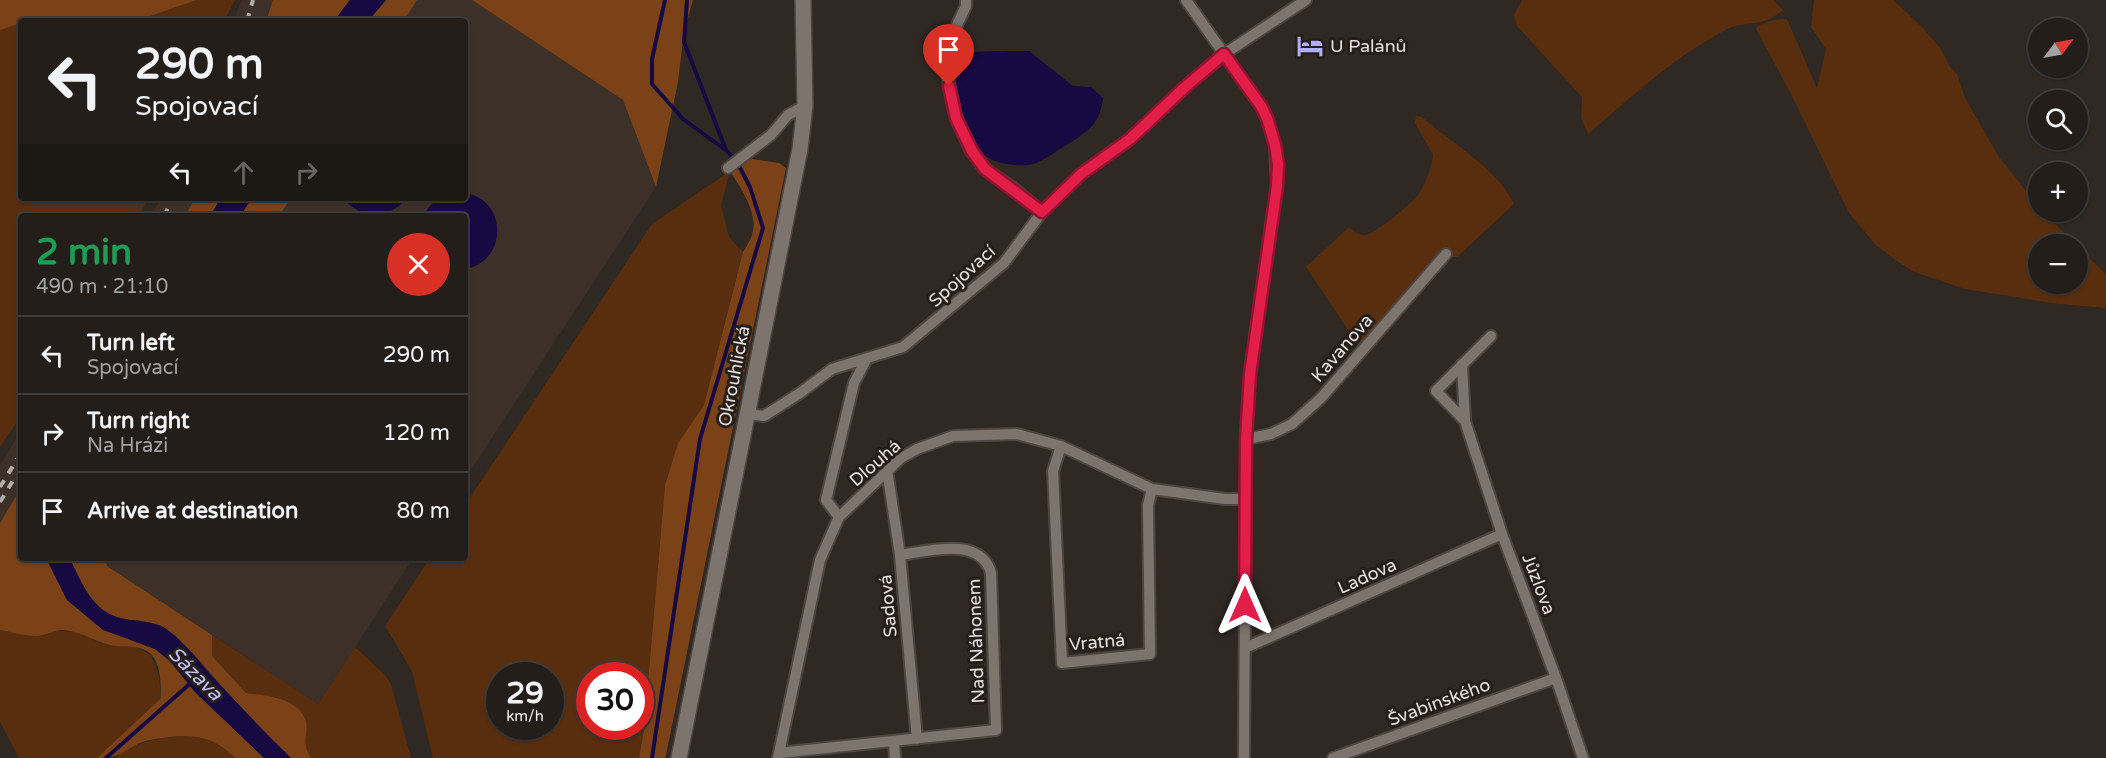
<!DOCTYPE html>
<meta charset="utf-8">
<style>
body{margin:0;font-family:"Varela Round",sans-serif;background:#2b2723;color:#f1f3f6;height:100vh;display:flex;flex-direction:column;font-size:22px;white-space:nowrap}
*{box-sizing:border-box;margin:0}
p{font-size:20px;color:#a3a2a2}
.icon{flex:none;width:33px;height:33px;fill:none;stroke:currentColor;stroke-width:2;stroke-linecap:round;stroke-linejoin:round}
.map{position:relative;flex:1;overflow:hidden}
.panel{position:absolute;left:18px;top:213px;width:450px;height:348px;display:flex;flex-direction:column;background:#231e1a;border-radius:6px;box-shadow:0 2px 4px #0004,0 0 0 2px #403c39}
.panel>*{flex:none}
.hud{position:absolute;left:18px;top:18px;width:450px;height:183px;border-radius:6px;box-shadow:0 2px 4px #0004,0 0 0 2px #403c39;background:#231e1a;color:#f1f3f6;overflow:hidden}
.needle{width:39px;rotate:58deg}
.controls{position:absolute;left:2028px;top:18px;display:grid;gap:12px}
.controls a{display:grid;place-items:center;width:60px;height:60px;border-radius:50%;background:#231e1a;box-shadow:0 2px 4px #0004,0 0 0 2px #403c39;font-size:30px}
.speed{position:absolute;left:486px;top:662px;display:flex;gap:12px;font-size:30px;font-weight:700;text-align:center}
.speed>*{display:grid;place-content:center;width:78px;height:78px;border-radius:50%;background:#231e1a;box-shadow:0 2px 4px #0004,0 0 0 2px #403c39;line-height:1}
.speed small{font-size:15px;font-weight:400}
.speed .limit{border:9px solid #d22;background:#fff;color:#111}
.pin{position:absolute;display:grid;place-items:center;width:51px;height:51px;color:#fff;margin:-62px -26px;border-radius:50% 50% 50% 0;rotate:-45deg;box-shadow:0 0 6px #0007}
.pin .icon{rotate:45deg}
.me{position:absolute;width:66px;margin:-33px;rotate:0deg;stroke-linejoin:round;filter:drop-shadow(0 0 4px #0008)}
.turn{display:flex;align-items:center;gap:21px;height:126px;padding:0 18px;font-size:27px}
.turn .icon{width:78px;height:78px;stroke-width:2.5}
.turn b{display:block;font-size:42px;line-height:51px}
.lanes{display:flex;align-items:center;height:57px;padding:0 18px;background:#0003;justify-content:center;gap:30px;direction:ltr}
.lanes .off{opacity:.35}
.round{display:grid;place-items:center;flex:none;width:63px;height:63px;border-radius:32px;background:#2b2723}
.head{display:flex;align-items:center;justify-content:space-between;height:102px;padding:0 18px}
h1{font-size:36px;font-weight:700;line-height:45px;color:#1e9e55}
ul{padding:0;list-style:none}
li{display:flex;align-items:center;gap:18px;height:78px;padding:0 18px;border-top:2px solid #403c39}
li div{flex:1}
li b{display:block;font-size:22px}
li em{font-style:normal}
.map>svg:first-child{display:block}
.built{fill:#3c3028}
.green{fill:#592e0e;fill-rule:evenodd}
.forest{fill:#7c4217}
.water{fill:#170941}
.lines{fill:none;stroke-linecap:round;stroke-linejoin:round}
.stream{stroke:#170941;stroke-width:4}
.street-casing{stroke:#4d4642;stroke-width:14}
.secondary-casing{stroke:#4d4642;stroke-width:18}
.street{stroke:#7d746e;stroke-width:10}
.secondary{stroke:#7d746e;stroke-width:15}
.rail{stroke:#b2ada8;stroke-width:4;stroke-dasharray:8 8;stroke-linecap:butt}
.route-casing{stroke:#92132f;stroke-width:15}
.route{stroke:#e11d48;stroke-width:10}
.labels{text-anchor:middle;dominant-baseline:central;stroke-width:6;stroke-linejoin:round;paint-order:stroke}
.poi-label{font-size:18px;fill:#e5e0dc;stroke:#261e19;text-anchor:start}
.street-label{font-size:18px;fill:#e5e0dc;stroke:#261e19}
.water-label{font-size:20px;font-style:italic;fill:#c1c0f7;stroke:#261e19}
</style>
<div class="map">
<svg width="2106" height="758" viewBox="0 0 2106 758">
<rect width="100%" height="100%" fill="#2f2823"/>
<path class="built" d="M241 0H273L266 21H234Z
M417 0H472L623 100 656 187 465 479V216H279L291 198H465V21H404Z
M161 198H195L185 216H151Z
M21 431V488L0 523V465Z
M105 558H413L318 704 107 566Z"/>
<path class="green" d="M197 0H235L224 21H21V198H149L138 216H21V416L0 447V17L171 9Z
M1522 0H1773L1783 10C1765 26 1753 21 1732 27 1724 30 1715 36 1708 40 1666 64 1625 103 1588 134L1581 118 1582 97 1517 26 1514 15Z
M1814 0H1893L1921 26 1941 49 1950 67 1957 74 1966 100 1999 157 2038 206V212H2043L2075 244H2038V284H2078V247L2106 274V308L2059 304 1965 289 1914 272 1894 259 1875 244 1849 213 1791 94 1756 29 1758 26C1766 22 1778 18 1787 19L1817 88 1826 49 1811 27Z
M1416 116 1422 117C1450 142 1499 170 1514 204L1457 257H1448L1371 339 1359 346 1306 267 1349 227C1354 231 1359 236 1366 235 1375 234 1412 203 1418 195 1426 183 1431 169 1433 155L1415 123Z
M730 171 721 205 729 237 743 252 704 405 678 443 665 485 644 729 639 758H433L412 671 385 626 430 558H465V505L652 224ZM500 675H550V726H500ZM590 675H640V726H590Z
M0 630 37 636 53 631 76 632 101 643 116 646 132 645 151 655 159 676 161 698 97 758H19L0 722Z
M212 635 318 704 355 647 385 675 391 684 411 758H311L304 743 306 731 278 698 246 693 212 656Z
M198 735 225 748 235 758H115C138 738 169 737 198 735Z"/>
<path class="forest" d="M0 0H197L135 21H21V23L0 30Z
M273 0H350L334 21H266Z
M386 0H417L404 21H368Z
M472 0H693L684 32 678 82 656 187 623 100Z
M752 159 779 163 786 168 666 755 665 758H639L644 729 665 485 678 443 704 405 743 252C746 247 750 241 752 235 759 213 741 189 730 171Z
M195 198H221L210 216H185Z
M252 198H291L279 216H240Z
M21 488V558H46L67 600 136 642 155 649 170 661 195 692 264 758H235C214 736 192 733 163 738 155 739 147 740 140 743 120 752 121 758 97 758L161 698C161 686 161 664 151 654 140 645 128 647 116 646 97 644 82 631 63 630 54 630 45 636 36 636 25 636 11 632 0 630V523Z
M72 558H105L107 566 212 635V656L246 693C266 696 299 697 306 722 309 738 300 738 311 758H291L255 723 175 635 138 620C99 623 85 590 71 561Z"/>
<path class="water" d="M350 0H386L368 21H334Z
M1006 51H1029L1073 86 1091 87 1103 98C1100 125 1087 132 1065 146 1055 152 1039 164 1028 165 1016 166 998 164 987 157 972 147 944 74 958 60 969 49 992 52 1006 51Z
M465 193C508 199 508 262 465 269V216H424L428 208 437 199 465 198Z
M221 198H252L240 216H210Z
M343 198H407C389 220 361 220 343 198Z
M46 558H72L71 561C85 590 94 615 130 620 149 622 161 622 176 637 190 649 202 664 214 678 239 705 264 732 291 758H264L195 692 170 661 155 649 103 630 67 600Z"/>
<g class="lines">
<path class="stream" d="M687 0 684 42 726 150
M106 758 193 681
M652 758 700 439 763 228 750 187 737 162 727 151 683 119 652 84V59L665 0"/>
<g class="street-casing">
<path id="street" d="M966 0V6L956 27 946 69 956 118 971 151 985 169 1012 187 1042 212
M1186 0 1261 106 1267 118 1275 145 1277 186 1250 374 1246 439 1244 758
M728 168 771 135 788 115 805 106
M1491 336 1436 391 1465 421 1502 534 1556 678 1583 758
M1462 364 1465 421
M747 414 764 416 800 393 832 369 903 347 1004 263 1042 212 1081 174 1130 139 1184 88 1224 54 1306 0
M1246 439 1271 434 1292 424 1321 398 1446 254
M1061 446 1053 471 1062 663 1150 654 1148 505 1152 489
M887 470 900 555 917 739
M839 517 826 500 854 383 867 358
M1245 648 1502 534
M894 742 895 758
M779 753 996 730 991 573C981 536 928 551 900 555
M778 758 820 560 839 517 901 458 917 449 953 436 1017 434 1061 446 1152 489 1225 499H1246
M1333 758 1556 678"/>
</g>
<g class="secondary-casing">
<path id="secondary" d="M679 758 800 149 805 106 803 0"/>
</g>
<use href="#street" class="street"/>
<use href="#secondary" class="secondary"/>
<path class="rail" d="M247 21 253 0
M164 216 173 198
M0 487 21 453
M0 502 14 479"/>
</g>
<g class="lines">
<g class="route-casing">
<path id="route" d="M949 86 956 118 972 151 985 169 1042 212 1081 174 1130 139 1184 88 1224 54 1261 106 1267 118 1275 145 1278 164 1277 186 1250 374 1246 439 1245 605"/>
</g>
<use href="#route" class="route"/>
</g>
<defs>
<g id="hotel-bare" transform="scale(2.07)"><path d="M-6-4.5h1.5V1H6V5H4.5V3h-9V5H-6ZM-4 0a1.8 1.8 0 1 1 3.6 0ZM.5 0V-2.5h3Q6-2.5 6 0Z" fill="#b1adfa" stroke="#261e19" stroke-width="2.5" paint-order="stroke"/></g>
</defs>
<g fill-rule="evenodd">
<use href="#hotel-bare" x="1310" y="46"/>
</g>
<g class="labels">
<g class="poi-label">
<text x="1330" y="46">U Palánů</text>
</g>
<g class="street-label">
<text transform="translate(962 276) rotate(-42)">Spojovací</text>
<text transform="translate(1342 348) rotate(-49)">Kavanova</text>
<text transform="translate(734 376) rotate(-79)">Okrouhlická</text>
<text transform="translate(875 463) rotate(-41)">Dlouhá</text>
<text transform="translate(1367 576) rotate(-24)">Ladova</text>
<text transform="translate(1539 584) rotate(69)">Jůzlova</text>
<text transform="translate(888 606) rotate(-95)">Sadová</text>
<text transform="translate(976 641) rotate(-92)">Nad Náhonem</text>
<text transform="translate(1097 642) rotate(-5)">Vratná</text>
<text transform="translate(1439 702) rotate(-20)">Švabinského</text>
</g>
<g class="water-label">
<text transform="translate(195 674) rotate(45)">Sázava</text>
</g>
</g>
</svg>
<div class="controls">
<a><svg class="needle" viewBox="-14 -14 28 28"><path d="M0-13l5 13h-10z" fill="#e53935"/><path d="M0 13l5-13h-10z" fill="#a3a2a2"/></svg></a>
<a><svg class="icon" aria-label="search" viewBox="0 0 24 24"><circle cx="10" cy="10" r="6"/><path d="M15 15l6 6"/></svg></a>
<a>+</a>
<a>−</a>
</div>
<div class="speed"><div>29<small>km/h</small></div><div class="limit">30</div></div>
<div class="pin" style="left:949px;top:86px;background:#d93025"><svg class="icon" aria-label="arrive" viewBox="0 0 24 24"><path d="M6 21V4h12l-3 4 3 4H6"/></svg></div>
<svg class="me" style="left:1245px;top:605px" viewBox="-20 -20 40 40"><path d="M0-17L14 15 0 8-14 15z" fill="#e11d48" stroke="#fff" stroke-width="4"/></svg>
<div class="hud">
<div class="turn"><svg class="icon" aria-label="left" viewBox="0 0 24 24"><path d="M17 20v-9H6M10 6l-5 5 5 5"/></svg><div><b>290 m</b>Spojovací</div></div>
<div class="lanes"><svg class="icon" aria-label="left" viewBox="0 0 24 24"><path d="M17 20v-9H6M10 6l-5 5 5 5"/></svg><svg class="icon off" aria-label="ahead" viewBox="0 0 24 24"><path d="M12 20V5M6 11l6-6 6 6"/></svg><svg class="icon off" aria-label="right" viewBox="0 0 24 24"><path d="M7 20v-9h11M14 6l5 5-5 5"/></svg></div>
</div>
<section class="panel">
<div class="head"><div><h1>2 min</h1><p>490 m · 21:10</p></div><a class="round" style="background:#d93025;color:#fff"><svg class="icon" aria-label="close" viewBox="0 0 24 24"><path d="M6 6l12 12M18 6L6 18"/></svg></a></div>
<ul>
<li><svg class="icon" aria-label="left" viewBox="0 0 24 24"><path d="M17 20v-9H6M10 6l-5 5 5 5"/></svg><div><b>Turn left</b><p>Spojovací</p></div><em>290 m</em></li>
<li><svg class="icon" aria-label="right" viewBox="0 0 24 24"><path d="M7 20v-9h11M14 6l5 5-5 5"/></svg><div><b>Turn right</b><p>Na Hrázi</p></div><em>120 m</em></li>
<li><svg class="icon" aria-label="arrive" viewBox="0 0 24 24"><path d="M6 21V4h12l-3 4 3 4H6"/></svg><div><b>Arrive at destination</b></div><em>80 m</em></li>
</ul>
</section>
</div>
